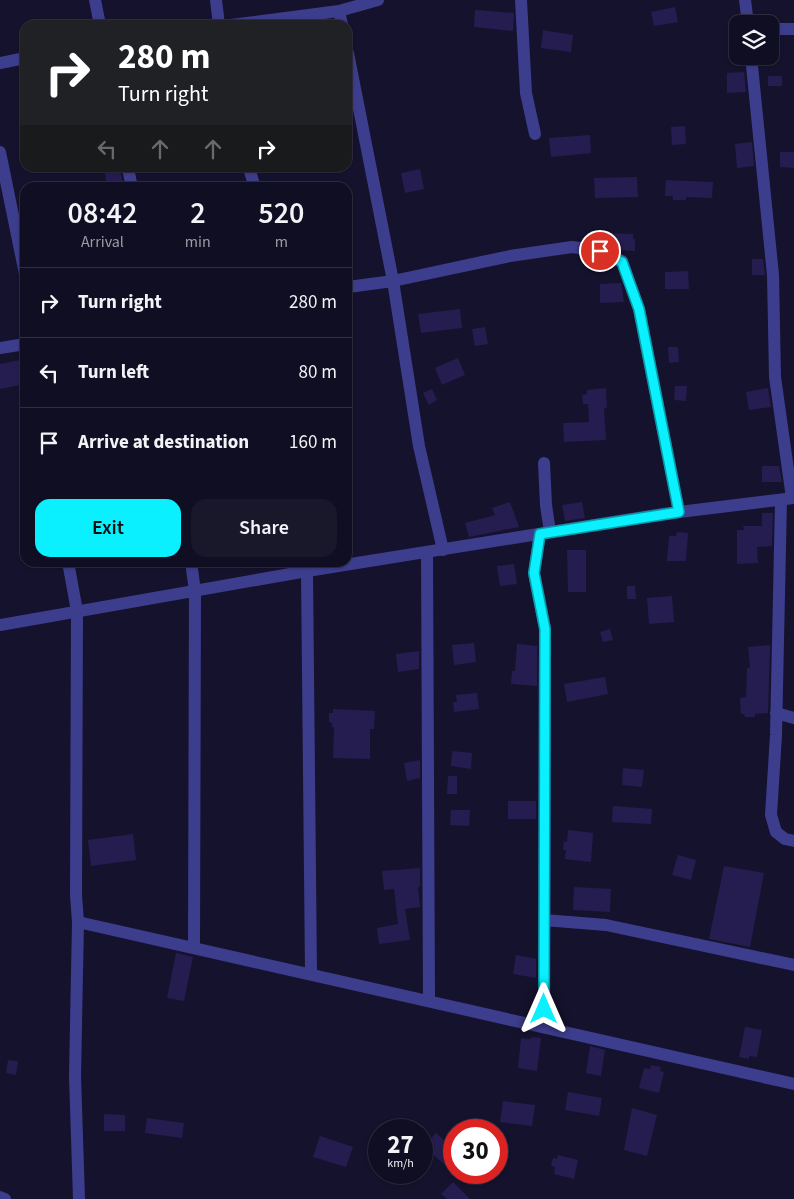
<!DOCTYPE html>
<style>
body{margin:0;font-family:"Source Sans 3",sans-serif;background:#19172a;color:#f1f3f6;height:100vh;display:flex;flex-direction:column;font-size:19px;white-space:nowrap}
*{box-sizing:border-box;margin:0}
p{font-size:16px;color:#9c9ca5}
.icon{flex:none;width:28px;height:28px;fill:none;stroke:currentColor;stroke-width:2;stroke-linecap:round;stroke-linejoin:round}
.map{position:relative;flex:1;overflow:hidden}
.details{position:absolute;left:20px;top:182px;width:332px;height:385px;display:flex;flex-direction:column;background:#100e22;border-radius:15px;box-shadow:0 1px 4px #0004,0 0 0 1px #302e40}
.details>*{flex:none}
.guide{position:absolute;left:20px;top:20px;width:332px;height:152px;border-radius:15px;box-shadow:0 1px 4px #0004,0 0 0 1px #302e40;background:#202124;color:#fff;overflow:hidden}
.tools{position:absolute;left:729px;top:15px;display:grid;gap:10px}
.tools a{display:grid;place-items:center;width:50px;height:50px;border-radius:10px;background:#100e22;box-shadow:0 1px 4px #0004,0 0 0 1px #302e40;font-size:25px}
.speed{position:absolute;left:368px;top:1119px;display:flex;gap:10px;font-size:25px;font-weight:700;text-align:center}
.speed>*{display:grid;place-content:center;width:65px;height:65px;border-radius:50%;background:#100e22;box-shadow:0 1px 4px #0004,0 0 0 1px #302e40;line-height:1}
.speed small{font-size:12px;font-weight:400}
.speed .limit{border:8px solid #d22;background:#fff;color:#111}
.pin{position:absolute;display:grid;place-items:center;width:42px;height:42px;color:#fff;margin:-21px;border:2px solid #fff;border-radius:50%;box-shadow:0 1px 5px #0007}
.me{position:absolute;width:55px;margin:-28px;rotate:0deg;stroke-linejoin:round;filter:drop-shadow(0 0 4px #0008)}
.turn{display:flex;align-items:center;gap:18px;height:105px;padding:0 15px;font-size:22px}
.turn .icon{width:65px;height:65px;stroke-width:2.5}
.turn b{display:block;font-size:35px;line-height:42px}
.lanes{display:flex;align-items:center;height:48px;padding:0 15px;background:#0003;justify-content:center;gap:25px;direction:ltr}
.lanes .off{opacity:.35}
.eta{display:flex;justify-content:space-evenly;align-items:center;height:85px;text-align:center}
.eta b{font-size:30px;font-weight:600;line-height:35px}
.cta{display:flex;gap:10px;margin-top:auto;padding:10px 15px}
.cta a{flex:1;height:58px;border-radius:15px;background:#0af0ff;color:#111;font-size:20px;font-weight:600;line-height:58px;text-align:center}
.cta a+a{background:#19172a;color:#f1f3f6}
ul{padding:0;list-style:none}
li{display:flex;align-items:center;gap:15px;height:70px;padding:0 15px;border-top:1px solid #302e40}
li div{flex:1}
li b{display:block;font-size:19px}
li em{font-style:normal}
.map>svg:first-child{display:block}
.building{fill:#251d4f}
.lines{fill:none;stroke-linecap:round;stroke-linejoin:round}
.minor{stroke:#3d3d8d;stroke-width:12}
.route-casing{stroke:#069ca6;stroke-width:12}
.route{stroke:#0af0ff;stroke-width:9}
</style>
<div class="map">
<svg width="794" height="1199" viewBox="0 0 794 1199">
<rect width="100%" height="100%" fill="#15122d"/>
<path class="building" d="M675 7 678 22 654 26 651 12Z
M475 10 514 13 513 31 474 27Z
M543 30 573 35 571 52 541 48Z
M744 72 746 92 727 93V73Z
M768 76H782V86H768Z
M685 126 686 144 672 145 671 127Z
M590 135 591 153 551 157 549 138Z
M752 142 754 166 737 168 735 144Z
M780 152H794V168L780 167Z
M114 168H120L123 184 107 187 105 173 115 172Z
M420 169 424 189 405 193 401 173Z
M637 177 638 197 595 198 594 178Z
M666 180 713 182 712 198 686 197V200H673V196H665Z
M606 233 633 234V239H635V251L618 250 605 244Z
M752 259H763L765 275H752Z
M688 271 689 289H665V272Z
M621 283 624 302 600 303V284Z
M460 309 462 328 421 333 418 314Z
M485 327 488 344 475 346 472 329Z
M668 347H678L679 362 669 363Z
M458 358 465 375 442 385 435 368Z
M25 359V384L0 389V364Z
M675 386H687L686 401 674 400Z
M606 388 607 408H604L606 440 564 442 563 423 589 422 588 404H583L582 395 587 394V390Z
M768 388 771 407 749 410 746 392Z
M432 389 437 400 429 405 423 393Z
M762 466H779L782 482H762Z
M510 502 519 527 469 537 465 523 495 515 492 508Z
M582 502 585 518 565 521 562 505Z
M762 513H773L772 546 757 547 758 563 737 564V530H744L743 526H762Z
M677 532 688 533 686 561H667L669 536H676Z
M567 550H586V592H568Z
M514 564 517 584 500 586 497 566Z
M627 586H635L636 599H627Z
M672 596 674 622 649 624 647 598Z
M610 629 613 640 603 642 600 632Z
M474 643 476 662 454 665 452 645Z
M517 644 537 646V686L511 684 512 671H515Z
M770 645 768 713 755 714V717H745L744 714H741L740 698 746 697 747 668H750L748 647Z
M419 651V669L398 672 396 654Z
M605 677 608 694 567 702 564 684Z
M477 693 479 709 454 712 453 702H457L456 695Z
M333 709 375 711 374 729H370V759L333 758 334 727H332V723L329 722V713H333Z
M452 751 472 753 471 769 451 766Z
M420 760V778L407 781 404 763Z
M623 768 644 770 642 787 622 785Z
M448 776H457V794H447Z
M508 801H536V819H508Z
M613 806 652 809 651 824 612 822Z
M451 810H470L469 826 450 825Z
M568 830 593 833 591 862 565 859 566 850H563L564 841 567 842Z
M133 834 136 860 91 866 88 840Z
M678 855 696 860 691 880 672 875Z
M724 866 764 873 750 947 709 939Z
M420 868V887H418L420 907 405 909 410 940 379 944 377 928 398 924 394 889 384 890 382 871Z
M574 887 611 889 610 912 573 910Z
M176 953 193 957 184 1001 167 998Z
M516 955 536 959V978L513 974Z
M745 1027 762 1030 757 1057 749 1056V1059L739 1057Z
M531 1037 541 1038 537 1071 518 1068 521 1038 531 1039Z
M590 1046 605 1050 601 1076 586 1073Z
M8 1060 18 1061 16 1075 6 1073Z
M651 1065 661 1067 660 1071 664 1072 659 1093 639 1088 644 1068 650 1069Z
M568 1092 602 1098 599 1116 565 1110Z
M503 1101 535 1105 532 1126 500 1122Z
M632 1108 657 1115 647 1156 624 1150Z
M104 1114 125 1115V1131H104Z
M147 1118 184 1123 182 1138 145 1133Z
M436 1133 454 1149V1157L446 1166 424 1146Z
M320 1136 353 1147 346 1167 313 1157Z
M558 1155 578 1160 574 1179 554 1174 555 1167 551 1166 553 1158 557 1159Z
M453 1182 470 1199H447L441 1194Z"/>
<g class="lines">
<path class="minor" d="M95 0 100 25
M216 0 219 25
M521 0 526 93 535 134
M745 0 748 24
M231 25 339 11
M342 25 339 11 378 0
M770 29H794
M348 53 393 281 419 446 443 550
M751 56 773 275 775 377 792 498
M0 63 25 58
M0 152 25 274
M128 168 132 188
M249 168 255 188
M348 287 393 281 510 256 572 247 600 251 622 261 639 309 679 512
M0 348 25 344
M544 463 546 505 550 532
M781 500 776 735 771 815 776 832 785 839 794 841
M540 534 534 573 545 629 544 1027
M427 552 429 1001
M68 562 77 611 76 895 78 922 75 1076 79 1199
M191 562 195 591 194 948
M307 571 311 974
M0 625 307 571 663 514 794 498
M776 713 794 718
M544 920 606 925 794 965
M78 922 794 1084
M0 1197 5 1199"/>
</g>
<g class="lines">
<g class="route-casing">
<path id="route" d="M544 1009 545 629 534 573 540 534 679 512 639 309 622 262 600 251"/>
</g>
<use href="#route" class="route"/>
</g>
</svg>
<div class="tools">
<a><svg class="icon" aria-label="layers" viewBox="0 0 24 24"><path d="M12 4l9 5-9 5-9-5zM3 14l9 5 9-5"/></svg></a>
</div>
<div class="speed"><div>27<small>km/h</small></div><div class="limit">30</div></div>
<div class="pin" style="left:600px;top:251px;background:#d93025"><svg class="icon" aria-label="arrive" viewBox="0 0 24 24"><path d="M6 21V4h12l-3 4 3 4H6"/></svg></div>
<svg class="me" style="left:544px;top:1009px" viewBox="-20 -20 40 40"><path d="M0-17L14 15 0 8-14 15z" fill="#0af0ff" stroke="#fff" stroke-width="4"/></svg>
<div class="guide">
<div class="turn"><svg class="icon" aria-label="right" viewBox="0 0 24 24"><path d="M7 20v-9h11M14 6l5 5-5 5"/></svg><div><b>280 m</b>Turn right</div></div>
<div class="lanes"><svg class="icon off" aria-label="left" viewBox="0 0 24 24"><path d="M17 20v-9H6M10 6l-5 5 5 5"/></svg><svg class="icon off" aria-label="ahead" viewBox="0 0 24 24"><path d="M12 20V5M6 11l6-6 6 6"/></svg><svg class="icon off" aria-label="ahead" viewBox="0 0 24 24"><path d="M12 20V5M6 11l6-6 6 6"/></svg><svg class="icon" aria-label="right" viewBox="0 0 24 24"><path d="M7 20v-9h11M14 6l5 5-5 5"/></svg></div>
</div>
<section class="details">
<div class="eta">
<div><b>08:42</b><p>Arrival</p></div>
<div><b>2</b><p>min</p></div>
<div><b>520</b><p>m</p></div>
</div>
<ul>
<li><svg class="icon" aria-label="right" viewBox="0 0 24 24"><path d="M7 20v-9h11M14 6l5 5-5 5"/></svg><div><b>Turn right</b></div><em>280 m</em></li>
<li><svg class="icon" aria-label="left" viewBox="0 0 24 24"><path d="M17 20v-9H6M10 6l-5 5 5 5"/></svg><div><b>Turn left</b></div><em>80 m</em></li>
<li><svg class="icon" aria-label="arrive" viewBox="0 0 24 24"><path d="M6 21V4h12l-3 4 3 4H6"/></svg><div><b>Arrive at destination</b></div><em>160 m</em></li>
</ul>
<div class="cta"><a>Exit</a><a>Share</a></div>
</section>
</div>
